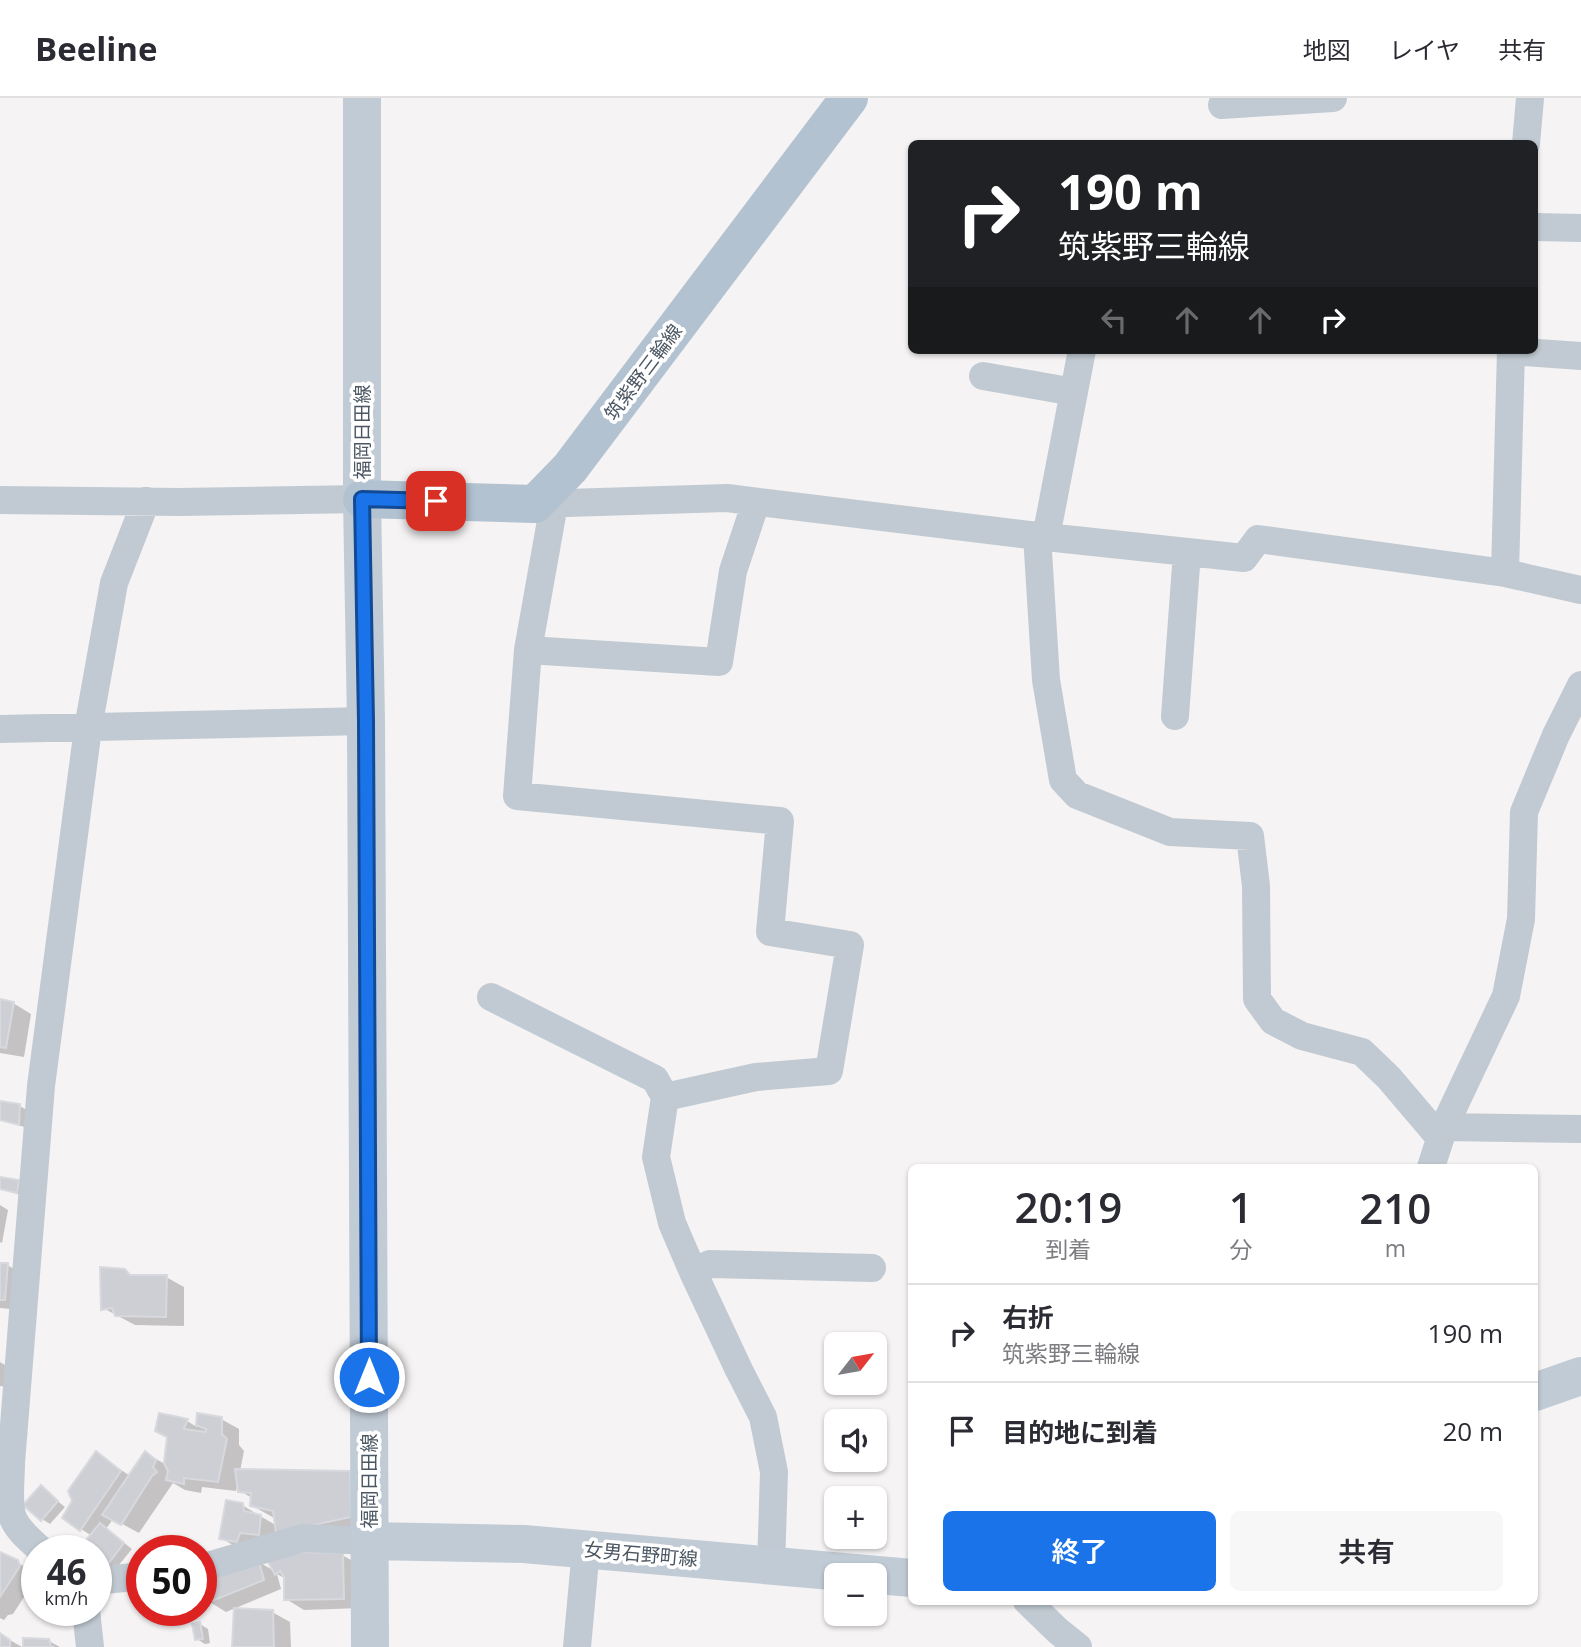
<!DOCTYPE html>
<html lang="ja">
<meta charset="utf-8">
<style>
body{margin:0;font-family:"Open Sans","Noto Sans JP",sans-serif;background:#f7f7f7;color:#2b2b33;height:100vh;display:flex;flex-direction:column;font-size:26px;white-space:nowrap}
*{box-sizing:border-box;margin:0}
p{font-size:23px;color:#7c7c81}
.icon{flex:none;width:38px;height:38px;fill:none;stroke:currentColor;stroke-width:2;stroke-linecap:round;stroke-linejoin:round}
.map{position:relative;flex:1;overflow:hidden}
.side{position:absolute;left:908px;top:1066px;width:630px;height:441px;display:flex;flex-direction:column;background:#fff;border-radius:10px;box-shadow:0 2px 5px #0004}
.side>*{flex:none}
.hud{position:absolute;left:908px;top:42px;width:630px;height:214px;border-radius:10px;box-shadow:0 2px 5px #0004;background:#202124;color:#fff;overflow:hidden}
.needle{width:46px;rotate:59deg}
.controls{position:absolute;left:824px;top:1234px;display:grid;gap:14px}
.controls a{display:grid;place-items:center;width:63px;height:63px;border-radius:10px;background:#fff;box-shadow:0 2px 5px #0004;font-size:35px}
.speed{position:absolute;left:21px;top:1437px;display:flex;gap:14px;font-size:35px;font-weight:700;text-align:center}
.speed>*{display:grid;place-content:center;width:91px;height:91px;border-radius:50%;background:#fff;box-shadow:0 2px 5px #0004;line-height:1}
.speed small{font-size:18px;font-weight:400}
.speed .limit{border:10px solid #d22;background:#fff;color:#111}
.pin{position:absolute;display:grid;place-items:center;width:60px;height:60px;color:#fff;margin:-30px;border-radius:14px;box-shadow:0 4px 10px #0006}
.me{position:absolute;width:77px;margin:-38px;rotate:0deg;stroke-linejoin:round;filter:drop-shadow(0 0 5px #0008)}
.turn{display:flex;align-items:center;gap:24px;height:147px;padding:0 35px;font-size:32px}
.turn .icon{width:91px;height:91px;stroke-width:2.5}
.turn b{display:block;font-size:49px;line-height:60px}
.lanes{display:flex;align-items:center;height:66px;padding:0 35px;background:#0003;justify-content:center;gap:35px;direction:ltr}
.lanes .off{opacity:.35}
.eta{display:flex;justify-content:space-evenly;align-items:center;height:119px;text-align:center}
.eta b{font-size:42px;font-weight:600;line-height:49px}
.primary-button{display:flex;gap:14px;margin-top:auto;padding:14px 35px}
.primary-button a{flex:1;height:80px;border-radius:10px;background:#1a73e8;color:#fff;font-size:28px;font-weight:600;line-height:80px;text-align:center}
.primary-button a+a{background:#f7f7f7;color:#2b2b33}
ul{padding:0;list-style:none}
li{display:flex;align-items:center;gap:21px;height:98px;padding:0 35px;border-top:2px solid #e1e1e2}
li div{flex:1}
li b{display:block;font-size:26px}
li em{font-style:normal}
header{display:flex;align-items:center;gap:42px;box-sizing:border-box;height:98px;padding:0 35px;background:#fff;border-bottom:2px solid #e1e1e2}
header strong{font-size:33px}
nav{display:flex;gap:38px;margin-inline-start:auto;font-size:24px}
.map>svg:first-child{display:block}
.shadow{fill:#0003}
.building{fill:#cdcfd5;stroke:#d7d9de;stroke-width:2}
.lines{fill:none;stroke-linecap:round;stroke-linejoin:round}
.street{stroke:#c1cad2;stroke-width:28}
.secondary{stroke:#c1cbd6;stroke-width:38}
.primary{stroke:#b3c2d1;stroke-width:38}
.route-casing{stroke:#114b97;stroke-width:18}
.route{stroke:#1a73e8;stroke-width:12}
.labels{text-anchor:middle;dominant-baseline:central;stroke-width:7;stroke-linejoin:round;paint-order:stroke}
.street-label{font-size:19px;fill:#4a5661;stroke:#fff}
</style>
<header>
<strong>Beeline</strong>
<nav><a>地図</a><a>レイヤ</a><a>共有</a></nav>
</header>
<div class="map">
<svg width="1581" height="1549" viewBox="0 0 1581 1549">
<rect width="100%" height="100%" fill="#f5f3f3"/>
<path class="shadow" d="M0 903 13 905 31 916 24 959 0 955Z
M0 1005 20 1008 28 1013 27 1030 0 1021Z
M0 1080 19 1083 27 1088 25 1099 0 1090Z
M0 1107 8 1112 2 1145 0 1144Z
M0 1166 7 1167 25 1177 22 1212 0 1210Z
M124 1173 134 1179H166L184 1189V1228L135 1227 103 1210Z
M0 1264 8 1269 6 1289 0 1288Z
M199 1317 221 1321 239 1331V1347L244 1353 240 1373 349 1374 377 1434 238 1450 221 1440 242 1407 277 1428 276 1421 251 1407 252 1400 240 1393 238 1384 236 1393 202 1389 201 1395 185 1392 173 1385 139 1435 113 1421 106 1431 132 1451 114 1473 106 1468 96 1452H88L84 1448 92 1438 64 1420 96 1355 130 1378 145 1355 165 1366 187 1323 197 1329Z
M41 1390 65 1409 50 1426 42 1421Z
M179 1442 188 1447 189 1452H162L160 1444Z
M0 1456 35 1474 37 1479 13 1516 8 1517 4 1522 0 1520Z
M342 1457 360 1467 361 1510 304 1512 286 1501V1481L277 1476 281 1491 226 1514 208 1503 259 1464 276 1474 269 1461Z
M272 1514 290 1524 291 1549H234Z
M200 1526 208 1531 210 1545 205 1546 197 1541Z
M0 1536 3 1538 22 1549H0Z
M49 1543 60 1549H25Z"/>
<path class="building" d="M0 901 14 904 6 950 0 949Z
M0 1003 20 1006 19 1027 0 1022Z
M0 1079 19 1082 17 1095 0 1091Z
M0 1165H8L5 1202H0Z
M100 1169 125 1171 130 1177H167L166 1219 115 1218 112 1210 101 1212Z
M159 1315 188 1321 184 1331 206 1334V1331L196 1327 197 1315 222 1319V1336L227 1341 218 1384 184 1380V1386L166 1382 168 1373 164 1365 167 1339 155 1333Z
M96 1353 121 1373 80 1433 62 1420 72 1403 68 1393Z
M145 1353 156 1362 153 1369 157 1374 152 1378 121 1427 102 1417Z
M235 1371 350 1373 351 1419 276 1435 273 1413 250 1408 251 1395 238 1394Z
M41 1387 58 1403 41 1423 23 1407Z
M226 1402 243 1405 244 1413 261 1417 259 1437 240 1435 237 1444 219 1441Z
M100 1425 124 1445 105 1470 96 1462V1452H86L81 1448Z
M180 1440 183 1452H160L158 1443Z
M0 1454 18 1462 20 1468 0 1499Z
M299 1454 343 1455 344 1501 284 1502V1479L280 1473 275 1477 266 1460Z
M259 1463 264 1482 207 1505 201 1491V1481Z
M234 1510 273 1512 274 1549H232Z
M200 1524 203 1541 195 1542 192 1526Z
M0 1535 10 1542V1549H0Z
M23 1540 49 1541 51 1549H54H23Z"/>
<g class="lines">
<path class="street" d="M1228 0 1222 7 1333 0
M1526 46 1530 0
M1535 129 1581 130
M1511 253 1581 258
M983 278 1074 294
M0 402 179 404 362 401
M535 406 727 400 1046 439 1244 460 1258 441 1505 475 1581 492
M554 406 528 552 719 564 733 473 756 404
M1037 437 1046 582 1063 682 1077 697 1170 734 1250 738 1256 788 1257 901 1273 923 1302 938 1362 954 1389 980 1440 1040
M1046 439 1082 252
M1505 475 1511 252
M528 552 517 698 780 723 770 834 850 847 829 973 756 979 665 999 656 1059 672 1125 693 1174 710 1166 872 1170
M1175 618 1187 454
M0 631 366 623
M491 899 655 981 665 999
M1444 1029 1581 1031
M1431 1069 1444 1029 1506 898 1521 821 1524 714 1556 637 1581 587
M693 1174 739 1272 763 1319 774 1374 771 1469
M41 1452C31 1443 15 1430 12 1417 8 1402 11 1381 11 1365L41 988 88 630 114 485 146 403
M201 1470 303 1440 370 1443
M96 1483 142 1478
M1027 1503 1058 1533 1078 1549
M86 1512 90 1549
M577 1549 586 1451"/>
<path class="secondary" d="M362 0V401L366 623 370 1549
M1535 1294 1581 1278
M370 1443 524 1446 912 1480"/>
<path class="primary" d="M362 401 535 406 570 370 849 0"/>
</g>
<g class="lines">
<g class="route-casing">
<path id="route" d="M369 1279 366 623 362 401 436 403"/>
</g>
<use href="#route" class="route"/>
</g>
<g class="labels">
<g class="street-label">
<text transform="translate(643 274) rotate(-53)">筑紫野三輪線</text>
<text transform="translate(362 334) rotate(-90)">福岡日田線</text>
<text transform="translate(369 1383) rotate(-90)">福岡日田線</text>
<text transform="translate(641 1456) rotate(5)">女男石野町線</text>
</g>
</g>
</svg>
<div class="controls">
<a><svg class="needle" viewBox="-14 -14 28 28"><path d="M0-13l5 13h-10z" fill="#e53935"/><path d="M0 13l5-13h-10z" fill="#7c7c81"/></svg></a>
<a><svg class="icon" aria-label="sound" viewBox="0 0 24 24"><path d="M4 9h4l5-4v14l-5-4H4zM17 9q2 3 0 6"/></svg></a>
<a>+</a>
<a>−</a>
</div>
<div class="speed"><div>46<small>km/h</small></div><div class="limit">50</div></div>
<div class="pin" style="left:436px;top:403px;background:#d93025"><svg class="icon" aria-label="arrive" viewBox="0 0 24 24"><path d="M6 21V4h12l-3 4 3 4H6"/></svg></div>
<svg class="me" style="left:369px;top:1279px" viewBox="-20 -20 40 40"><circle r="17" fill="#1a73e8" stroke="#fff" stroke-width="3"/><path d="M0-11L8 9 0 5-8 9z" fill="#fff"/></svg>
<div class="hud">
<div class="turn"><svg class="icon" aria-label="right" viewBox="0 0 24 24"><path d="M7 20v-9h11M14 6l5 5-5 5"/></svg><div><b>190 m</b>筑紫野三輪線</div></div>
<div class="lanes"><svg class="icon off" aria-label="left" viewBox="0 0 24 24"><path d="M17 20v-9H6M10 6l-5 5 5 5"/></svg><svg class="icon off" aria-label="ahead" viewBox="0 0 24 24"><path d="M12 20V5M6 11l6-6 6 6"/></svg><svg class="icon off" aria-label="ahead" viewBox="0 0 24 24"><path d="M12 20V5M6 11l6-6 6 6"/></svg><svg class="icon" aria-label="right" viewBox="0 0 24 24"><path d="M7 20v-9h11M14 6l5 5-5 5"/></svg></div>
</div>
<section class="side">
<div class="eta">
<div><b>20:19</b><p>到着</p></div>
<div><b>1</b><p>分</p></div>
<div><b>210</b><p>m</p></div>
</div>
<ul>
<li><svg class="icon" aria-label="right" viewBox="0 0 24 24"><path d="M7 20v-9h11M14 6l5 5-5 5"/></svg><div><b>右折</b><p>筑紫野三輪線</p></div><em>190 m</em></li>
<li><svg class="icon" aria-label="arrive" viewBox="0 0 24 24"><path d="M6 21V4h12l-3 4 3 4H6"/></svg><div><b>目的地に到着</b></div><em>20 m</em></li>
</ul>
<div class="primary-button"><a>終了</a><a>共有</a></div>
</section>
</div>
